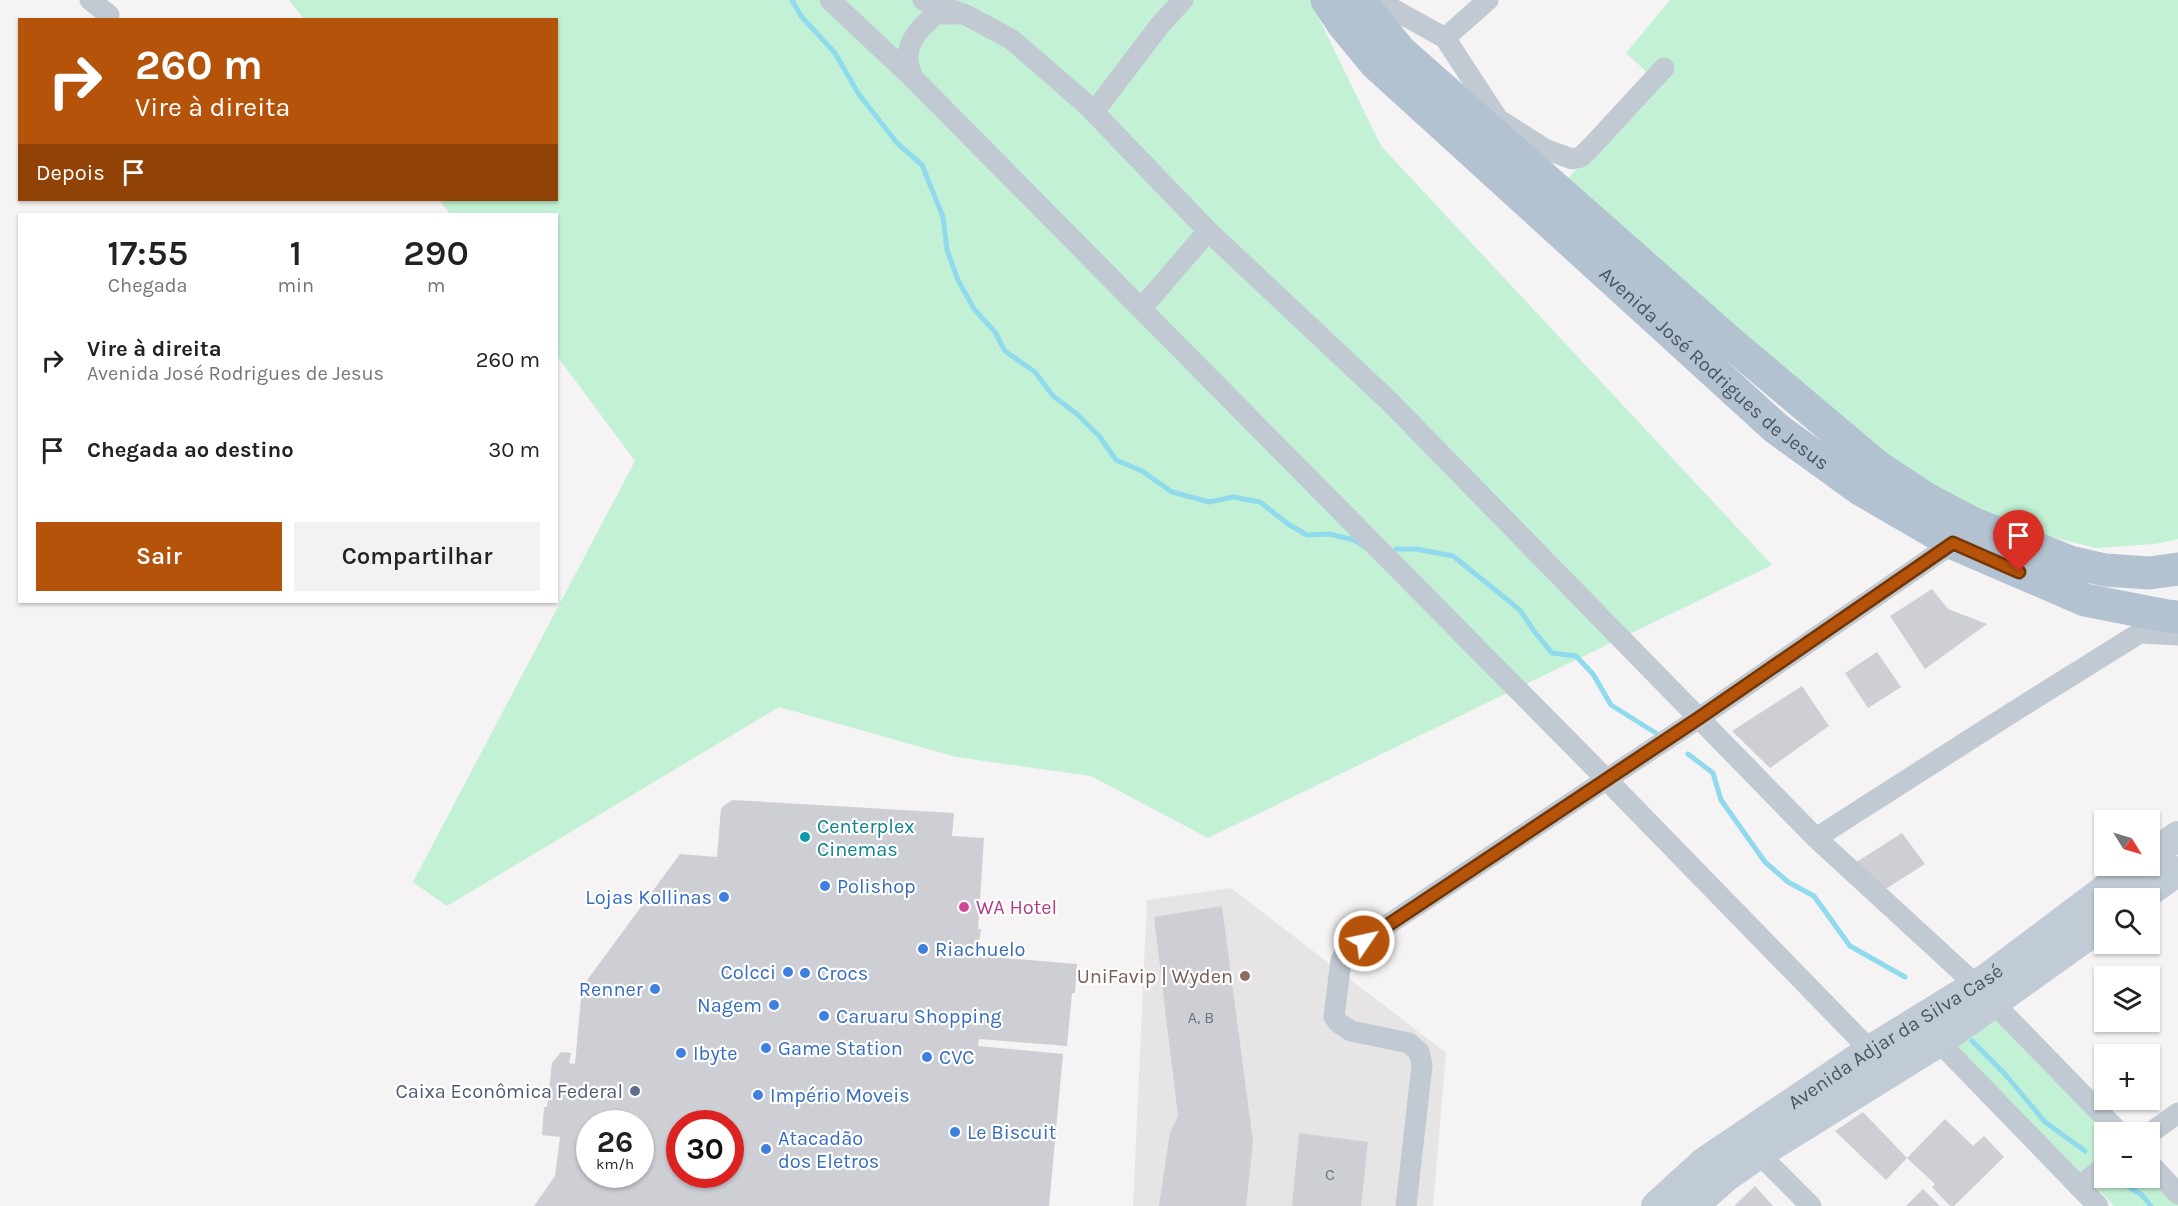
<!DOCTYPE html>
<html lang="pt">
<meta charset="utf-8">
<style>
body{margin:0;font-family:Karla,sans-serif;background:#f2f2f2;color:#222;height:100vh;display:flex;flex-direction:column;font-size:22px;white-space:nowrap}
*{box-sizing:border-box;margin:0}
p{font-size:20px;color:#767676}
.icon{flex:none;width:33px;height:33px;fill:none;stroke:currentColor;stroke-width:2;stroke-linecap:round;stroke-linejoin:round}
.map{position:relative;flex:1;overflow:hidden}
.drawer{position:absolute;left:18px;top:213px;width:540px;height:390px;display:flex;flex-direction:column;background:#fff;border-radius:0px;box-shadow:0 2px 4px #0004}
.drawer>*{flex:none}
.top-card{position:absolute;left:18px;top:18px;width:540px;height:183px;border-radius:0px;box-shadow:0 2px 4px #0004;background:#b45309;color:#fff;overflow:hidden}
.needle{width:39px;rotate:127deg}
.buttons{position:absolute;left:2094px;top:810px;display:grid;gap:12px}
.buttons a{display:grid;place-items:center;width:66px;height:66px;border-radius:0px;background:#fff;box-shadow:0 2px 4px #0004;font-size:30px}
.speed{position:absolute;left:576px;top:1110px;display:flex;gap:12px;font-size:30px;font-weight:700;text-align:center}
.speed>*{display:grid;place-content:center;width:78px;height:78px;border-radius:50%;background:#fff;box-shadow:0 2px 4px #0004;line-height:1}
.speed small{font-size:15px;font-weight:400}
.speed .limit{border:9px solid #d22;background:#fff;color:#111}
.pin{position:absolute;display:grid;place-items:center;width:51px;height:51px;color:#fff;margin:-62px -26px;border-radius:50% 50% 50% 0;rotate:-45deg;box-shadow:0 0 6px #0007}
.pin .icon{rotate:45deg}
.me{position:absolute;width:66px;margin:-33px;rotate:56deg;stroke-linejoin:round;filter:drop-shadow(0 0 4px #0008)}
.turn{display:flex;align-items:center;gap:21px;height:126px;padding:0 18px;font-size:27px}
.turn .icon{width:78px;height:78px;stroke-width:2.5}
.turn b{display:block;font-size:42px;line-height:51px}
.then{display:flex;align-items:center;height:57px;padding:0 18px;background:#0003;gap:12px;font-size:22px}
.eta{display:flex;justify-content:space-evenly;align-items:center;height:102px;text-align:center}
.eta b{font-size:36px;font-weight:600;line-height:42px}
.primary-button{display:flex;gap:12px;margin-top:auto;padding:12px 18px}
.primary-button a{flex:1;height:69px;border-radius:0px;background:#b45309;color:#fff;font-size:24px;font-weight:600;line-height:69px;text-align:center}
.primary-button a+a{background:#f2f2f2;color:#222}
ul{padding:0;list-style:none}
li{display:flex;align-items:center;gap:18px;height:90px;padding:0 18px}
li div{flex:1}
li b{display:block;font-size:22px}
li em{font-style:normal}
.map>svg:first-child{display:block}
.education{fill:#e6e4e5}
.green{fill:#c3f1d5}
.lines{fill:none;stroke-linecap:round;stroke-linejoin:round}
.stream{stroke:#90daee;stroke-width:5}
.building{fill:#cdcfd5;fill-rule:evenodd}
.street{stroke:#c1cad2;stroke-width:21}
.secondary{stroke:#c1cbd6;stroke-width:30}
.primary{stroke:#b3c2d1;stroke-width:33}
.route-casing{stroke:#753606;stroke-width:15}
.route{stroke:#b45309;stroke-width:10}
.culture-dot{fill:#0f9aa8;stroke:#fff;stroke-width:2}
.shop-dot{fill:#3f7fe0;stroke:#fff;stroke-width:2}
.hotel-dot{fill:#d1479c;stroke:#fff;stroke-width:2}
.education-dot{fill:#8d6e63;stroke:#fff;stroke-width:2}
.service-dot{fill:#5c6f8a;stroke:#fff;stroke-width:2}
.labels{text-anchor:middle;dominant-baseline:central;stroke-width:4.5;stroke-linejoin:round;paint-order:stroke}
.number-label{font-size:16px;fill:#6b747e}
.street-label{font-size:20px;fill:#4a5661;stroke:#fff}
.culture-label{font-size:20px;fill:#0d838f;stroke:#fff;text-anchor:start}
.shop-label{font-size:20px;fill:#366cbe;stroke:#fff;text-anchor:start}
.hotel-label{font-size:20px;fill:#b23c85;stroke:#fff;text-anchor:start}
.education-label{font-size:20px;fill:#785e54;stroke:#fff;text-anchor:end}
.service-label{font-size:20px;fill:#4e5e75;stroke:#fff;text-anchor:end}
</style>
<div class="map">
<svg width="2178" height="1206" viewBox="0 0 2178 1206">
<rect width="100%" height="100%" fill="#f5f3f3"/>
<path class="education" d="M1231 888 1446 1053 1433 1206H1133L1147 900Z"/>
<path class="green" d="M289 0H1310L1381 146 1772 565 1208 838 1091 776 956 757 779 707 447 906 413 882 635 461 557 356 556 214H450L439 200H556V20L304 19Z
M1670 0H2178V539L2155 544 2095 548 2041 534 1956 502 1880 456 1565 181 1660 84 1626 53Z
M1995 1010 2111 1132H2104V1157L2079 1176 1948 1042Z
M2104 1178H2150L2178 1203V1206H2114L2094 1186Z"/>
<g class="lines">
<path class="stream" d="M792 0 801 16 835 53 858 93 897 143 922 165 943 217 947 250 958 280 974 309 995 332 1005 351 1035 372 1053 396 1077 414 1100 437 1116 460 1142 471 1172 492 1209 502 1233 497 1260 502 1288 524 1307 535 1329 534 1354 540 1363 546
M1396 549H1416L1453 556 1520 610 1534 631 1552 653 1576 656 1593 674 1611 705 1659 735
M1688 754 1713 773 1721 800 1765 862 1788 882 1814 896 1850 946 1905 977
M1972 1041 2004 1073 2045 1122 2085 1151
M2114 1178 2142 1195 2151 1206"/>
</g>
<path class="building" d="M1932 589 1948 609 1987 624 1925 669 1890 616Z
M1877 652 1901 687 1868 708 1845 673Z
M1802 686 1829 726 1770 768 1732 731Z
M732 800 954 813 952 836 984 838 978 929H981L977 956 1077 964 1075 993H1072L1067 1046 979 1039 978 1046 1063 1054 1049 1206H534L555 1176 560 1137 542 1135 544 1107H547L552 1063 561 1052 571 1053 569 1063 575 1064 582 987 680 854 717 857 721 808ZM590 1124H640V1174H590ZM680 1124H730V1174H680Z
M1902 833 1925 864 1884 890 1855 863Z
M1222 906 1253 1142 1246 1206H1159L1170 1133 1178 1116 1154 917Z
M1863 1112 1907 1158 1886 1180 1835 1131Z
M1945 1119 1973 1146 1984 1136 2004 1157 1954 1206H1950L1932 1187 1935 1184 1907 1158Z
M1299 1133 1368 1142 1361 1206H1292Z
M1755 1186 1773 1206H1734Z
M1923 1189 1940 1206H1906Z"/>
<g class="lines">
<path class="street" d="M90 0 109 15
M830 0 913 78 1607 780 1870 1050
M923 0 966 15 1011 39 1086 104 1208 231 1389 401 1816 838 2013 712 2167 616
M1383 0 1391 8 1445 38 1498 119 1545 149 1572 159 1581 157 1592 146 1664 68
M1445 38 1488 0
M913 78C911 73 908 65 908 59 907 40 923 25 936 14H956
M1094 112 1160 25 1183 0
M1141 309 1208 231
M2142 633 2178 635
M1816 838 1976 985 2119 1132
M1939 1042 2098 1206
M2150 1133 2178 1113
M1759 1154 1811 1206
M2150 1164 2178 1194
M2079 1187 2104 1167
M1406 1206 1422 1065 1419 1052 1409 1043 1351 1031 1340 1024 1334 1017 1341 960 1345 953 1699 718 1953 543"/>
<g class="secondary">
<path d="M2150 856 2178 836"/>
<path d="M2140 898 2178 871"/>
<path id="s1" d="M1656 1206 1703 1163 1870 1050 1987 978 2136 866"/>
<path d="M1693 1206 1726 1177 1759 1154 1939 1042 2104 924"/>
</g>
<g class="primary">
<path id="s2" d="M1327 0 1343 24 1375 63 1777 429 1860 489 1953 543 2085 600 2167 616 2178 617"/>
<path d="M1359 0 1400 51 1732 344 1878 467 1925 498 1972 523 2070 562 2105 570 2149 573 2178 569"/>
</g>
</g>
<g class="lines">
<g class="route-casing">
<path id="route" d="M1364 941 1699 718 1953 543 2019 572"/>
</g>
<use href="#route" class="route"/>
</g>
<circle class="culture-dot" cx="805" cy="837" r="6"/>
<g class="shop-dot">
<circle cx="825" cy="886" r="6"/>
<circle cx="724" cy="897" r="6"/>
<circle cx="923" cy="949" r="6"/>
<circle cx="788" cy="972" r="6"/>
<circle cx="805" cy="973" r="6"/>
<circle cx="655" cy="989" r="6"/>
<circle cx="774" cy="1005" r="6"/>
<circle cx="824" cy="1016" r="6"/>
<circle cx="766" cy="1048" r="6"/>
<circle cx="681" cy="1053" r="6"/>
<circle cx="927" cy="1057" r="6"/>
<circle cx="758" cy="1095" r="6"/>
<circle cx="955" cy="1132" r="6"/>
<circle cx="766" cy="1149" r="6"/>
</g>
<circle class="hotel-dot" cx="964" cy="907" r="6"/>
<circle class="education-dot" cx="1245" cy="976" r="6"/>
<circle class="service-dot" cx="635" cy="1091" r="6"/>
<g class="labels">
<g class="number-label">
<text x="1201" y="1017">A, B</text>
<text x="1330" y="1174">C</text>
</g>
<g class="street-label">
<text stroke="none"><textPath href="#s2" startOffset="536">Avenida José Rodrigues de Jesus</textPath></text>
<text stroke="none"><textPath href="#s1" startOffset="294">Avenida Adjar da Silva Casé</textPath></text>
</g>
<g class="culture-label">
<text x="817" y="826">Centerplex<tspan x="817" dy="23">Cinemas</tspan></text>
</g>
<g class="shop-label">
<text x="837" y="886">Polishop</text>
<text x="712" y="897" text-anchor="end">Lojas Kollinas</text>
<text x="935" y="949">Riachuelo</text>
<text x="776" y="972" text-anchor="end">Colcci</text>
<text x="817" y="973">Crocs</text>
<text x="643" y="989" text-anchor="end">Renner</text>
<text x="762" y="1005" text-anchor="end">Nagem</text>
<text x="836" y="1016">Caruaru Shopping</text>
<text x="778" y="1048">Game Station</text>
<text x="693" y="1053">Ibyte</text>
<text x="939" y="1057">CVC</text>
<text x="770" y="1095">Império Moveis</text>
<text x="967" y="1132">Le Biscuit</text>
<text x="778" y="1138">Atacadão<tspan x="778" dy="23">dos Eletros</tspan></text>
</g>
<g class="hotel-label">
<text x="976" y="907">WA Hotel</text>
</g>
<g class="education-label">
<text x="1233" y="976">UniFavip | Wyden</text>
</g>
<g class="service-label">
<text x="623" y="1091">Caixa Econômica Federal</text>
</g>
</g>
</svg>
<div class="buttons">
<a><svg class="needle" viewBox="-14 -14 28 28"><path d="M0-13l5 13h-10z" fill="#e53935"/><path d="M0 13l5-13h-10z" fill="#767676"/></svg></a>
<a><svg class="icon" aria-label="search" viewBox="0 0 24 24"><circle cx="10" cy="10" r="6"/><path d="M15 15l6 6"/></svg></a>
<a><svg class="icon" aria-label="layers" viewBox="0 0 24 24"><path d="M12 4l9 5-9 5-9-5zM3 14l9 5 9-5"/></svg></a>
<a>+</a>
<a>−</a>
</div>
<div class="speed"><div>26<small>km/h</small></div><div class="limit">30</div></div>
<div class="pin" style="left:2019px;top:572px;background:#d93025"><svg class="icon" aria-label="arrive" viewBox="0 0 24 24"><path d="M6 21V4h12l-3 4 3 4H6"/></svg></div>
<svg class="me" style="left:1364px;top:941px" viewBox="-20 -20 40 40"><circle r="17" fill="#b45309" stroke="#fff" stroke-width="3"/><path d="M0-11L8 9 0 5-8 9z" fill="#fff"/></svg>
<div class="top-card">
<div class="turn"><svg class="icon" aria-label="right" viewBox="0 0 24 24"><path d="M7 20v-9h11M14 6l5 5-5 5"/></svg><div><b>260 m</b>Vire à direita</div></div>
<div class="then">Depois<svg class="icon" aria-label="arrive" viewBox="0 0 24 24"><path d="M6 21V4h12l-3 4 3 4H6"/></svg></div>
</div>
<section class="drawer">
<div class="eta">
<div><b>17:55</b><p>Chegada</p></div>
<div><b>1</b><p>min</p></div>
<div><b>290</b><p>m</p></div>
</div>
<ul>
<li><svg class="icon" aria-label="right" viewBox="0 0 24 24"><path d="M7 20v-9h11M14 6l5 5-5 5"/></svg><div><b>Vire à direita</b><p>Avenida José Rodrigues de Jesus</p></div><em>260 m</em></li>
<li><svg class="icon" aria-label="arrive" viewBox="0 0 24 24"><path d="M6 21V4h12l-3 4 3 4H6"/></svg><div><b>Chegada ao destino</b></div><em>30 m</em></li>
</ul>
<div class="primary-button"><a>Sair</a><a>Compartilhar</a></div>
</section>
</div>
